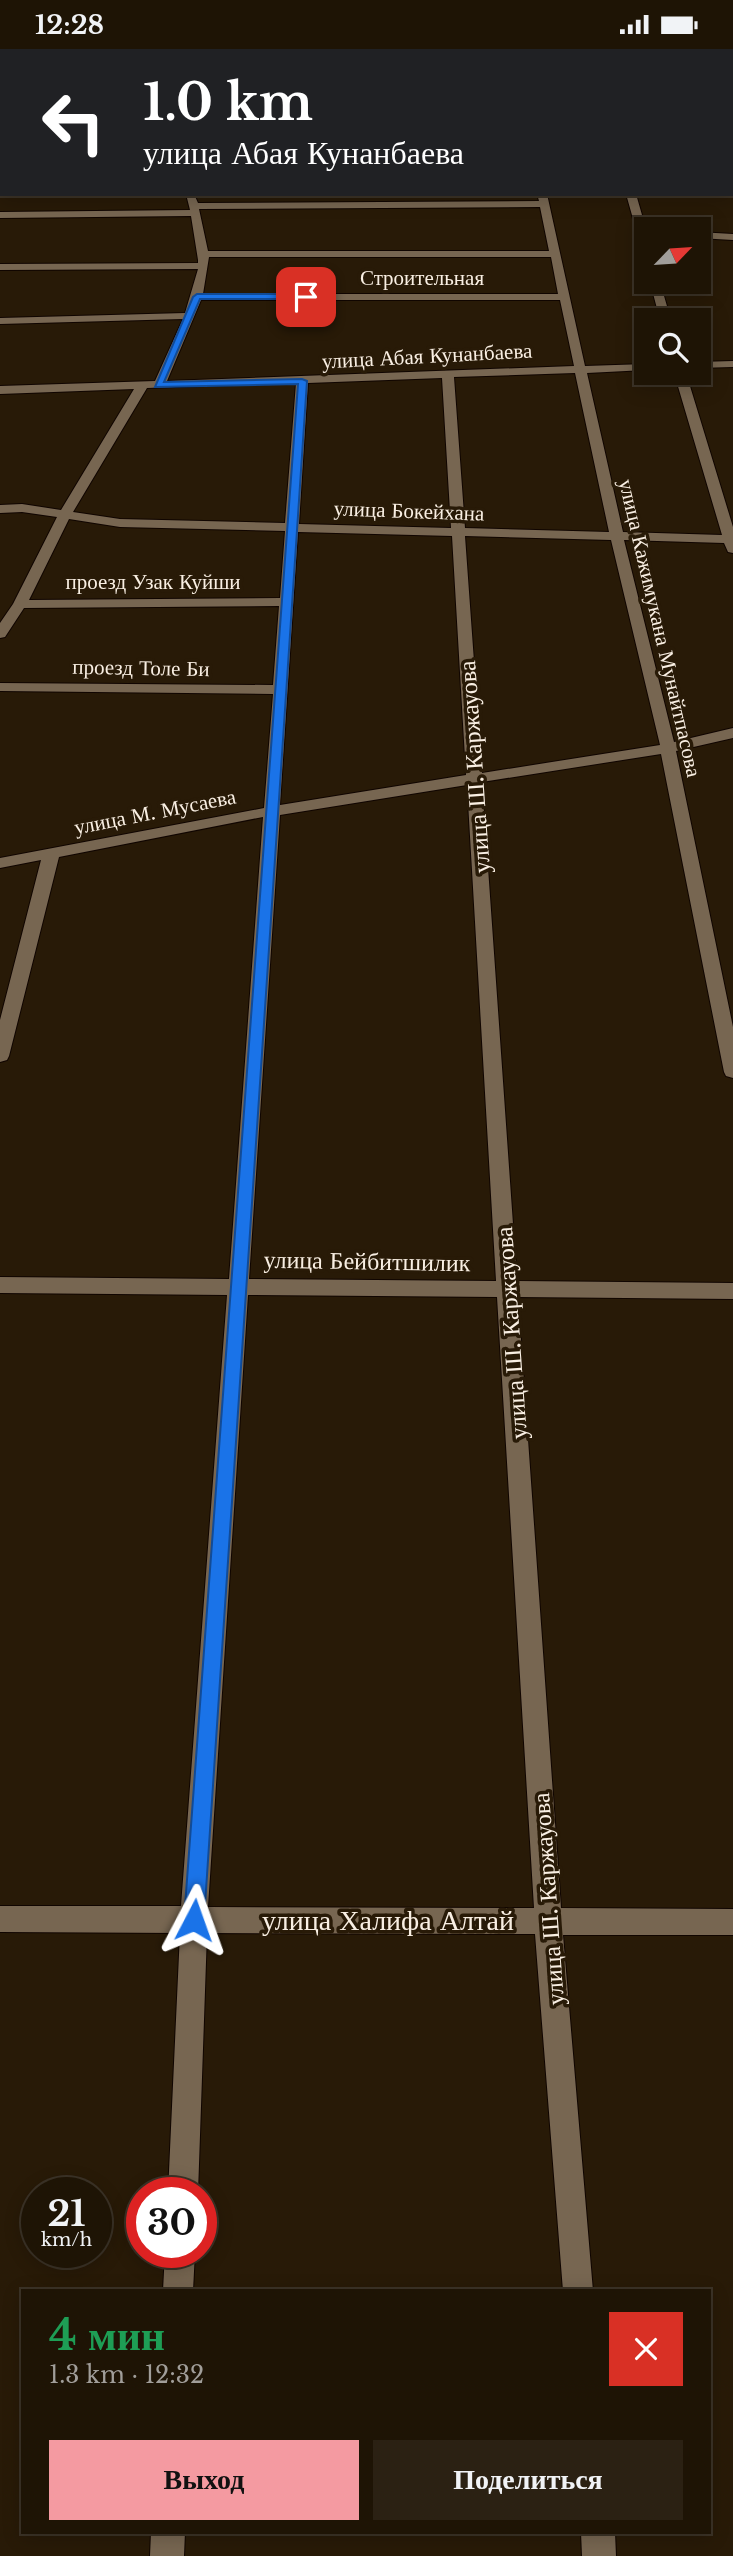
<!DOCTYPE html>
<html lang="ru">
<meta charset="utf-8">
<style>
body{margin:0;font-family:"Libre Baskerville",serif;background:#2b2113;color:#f1f3f6;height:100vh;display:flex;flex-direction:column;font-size:26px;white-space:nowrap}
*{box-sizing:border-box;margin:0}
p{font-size:23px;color:#a19e9a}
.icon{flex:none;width:38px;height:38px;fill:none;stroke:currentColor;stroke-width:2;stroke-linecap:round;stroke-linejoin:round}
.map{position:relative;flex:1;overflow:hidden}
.panel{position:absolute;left:21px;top:2240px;width:690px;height:245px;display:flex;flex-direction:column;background:#1e1405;border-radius:0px;box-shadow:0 4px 18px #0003,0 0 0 2px #3c3327}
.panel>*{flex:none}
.hud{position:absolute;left:0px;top:0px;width:733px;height:147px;box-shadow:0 4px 18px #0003,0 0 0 2px #3c3327;background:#202124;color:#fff;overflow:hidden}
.needle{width:46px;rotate:65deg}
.controls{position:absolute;left:634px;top:168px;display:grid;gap:14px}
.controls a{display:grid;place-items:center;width:77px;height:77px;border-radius:0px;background:#1e1405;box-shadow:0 4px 18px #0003,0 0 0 2px #3c3327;font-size:35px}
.speed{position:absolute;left:21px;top:2128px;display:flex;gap:14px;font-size:35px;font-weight:700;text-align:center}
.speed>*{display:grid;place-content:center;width:91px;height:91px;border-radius:50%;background:#1e1405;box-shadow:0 4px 18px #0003,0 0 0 2px #3c3327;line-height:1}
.speed small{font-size:18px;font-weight:400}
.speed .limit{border:10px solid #d22;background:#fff;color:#111}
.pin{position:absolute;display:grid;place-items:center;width:60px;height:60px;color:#fff;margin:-30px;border-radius:14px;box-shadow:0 4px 10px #0006}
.me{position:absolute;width:77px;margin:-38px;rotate:4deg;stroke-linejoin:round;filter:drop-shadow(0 0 5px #0008)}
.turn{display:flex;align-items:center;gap:24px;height:147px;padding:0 28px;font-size:32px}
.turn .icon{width:91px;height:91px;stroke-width:2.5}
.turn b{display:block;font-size:49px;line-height:60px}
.round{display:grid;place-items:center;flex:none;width:74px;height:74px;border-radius:0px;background:#2b2113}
.head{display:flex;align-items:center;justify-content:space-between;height:119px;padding:0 28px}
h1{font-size:42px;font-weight:800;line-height:52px;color:#1e9e55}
.primary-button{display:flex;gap:14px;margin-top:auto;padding:14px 28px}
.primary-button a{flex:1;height:80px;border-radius:0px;background:#f49aa1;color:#111;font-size:28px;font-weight:800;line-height:80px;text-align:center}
.primary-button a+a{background:#2b2113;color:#f1f3f6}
.status{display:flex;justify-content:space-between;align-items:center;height:49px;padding:0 35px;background:#1e1405;direction:ltr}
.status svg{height:19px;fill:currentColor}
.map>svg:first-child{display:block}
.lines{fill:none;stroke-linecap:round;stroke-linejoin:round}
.minor-casing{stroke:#100500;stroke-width:2}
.minor{fill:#776651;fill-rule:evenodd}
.route{fill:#1a73e8;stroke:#114b97;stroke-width:2}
.labels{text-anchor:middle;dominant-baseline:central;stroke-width:7;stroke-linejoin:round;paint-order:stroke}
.far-street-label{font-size:21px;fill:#f9efe3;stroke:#281a07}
.street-label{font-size:24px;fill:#f9efe3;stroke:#281a07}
.near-street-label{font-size:28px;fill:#f9efe3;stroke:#281a07}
</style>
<div class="status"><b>12:28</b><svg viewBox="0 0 49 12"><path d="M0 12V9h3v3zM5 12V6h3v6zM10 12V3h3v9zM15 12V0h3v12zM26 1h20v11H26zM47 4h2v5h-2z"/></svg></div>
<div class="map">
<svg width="733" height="2507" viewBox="0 0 733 2507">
<rect width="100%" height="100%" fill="#281a07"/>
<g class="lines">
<g class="minor-casing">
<path id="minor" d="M183 0H191L182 2Z
M431 0H439V2H431Z
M533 0H541V2H533Z
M587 0H595V2H587Z
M0 8H2V14H0Z
M732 14H733V20L732 19Z
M732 51H733V57H732Z
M0 69H2V75H0Z
M732 102H733V108H732Z
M0 116H2V122H0Z
M186 145H194L198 154 539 152 537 145H547L585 317 646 315V321L587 324 623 483 722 486 674 324H686L733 478V504L728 503 724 494 624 491 674 693 733 679V689L676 702 733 978V1029L726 1027 724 1023 661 705 482 733 517 1232 733 1234V1250L518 1248 561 1859 733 1860V1886H563L593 2242H563L535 1885 207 1884 198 2144H168L180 1884 0 1883V1857H181L227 1246 0 1244V1228L229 1230 263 768 59 808 9 1007 7 1011 0 1013V971L41 811 0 819V809L264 759 273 645 0 642V634L273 636 279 557 24 559 5 588 0 589V574L13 555 57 468 22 463 0 464V456L22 455 61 461 134 340 0 345V337L155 332 183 270 0 275V269L185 264 198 220 0 221V215L198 214V211L191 167 0 169V163L190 161ZM540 158 549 202H208L199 160ZM209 208H551L558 245H203ZM201 251H560L574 317 167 332ZM575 324 609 483 465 479 454 328ZM442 329 451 479 299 475 308 334ZM296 334 285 474 120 470 73 463 147 339ZM69 470 120 478 285 482 280 549 29 551ZM298 483 452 487 466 726 280 756ZM465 487 611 491 660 696 482 724ZM467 736 496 1232 249 1230 280 766ZM248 1246 497 1248 534 1859 208 1858Z
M626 145H636L646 180V201L641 198Z
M698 183 733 185V191L698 189Z
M650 233H660L671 271H660Z
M733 312V318L698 319V313Z
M165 2203H195L193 2242H163Z
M151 2483H185L184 2507H150Z
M581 2483H615L616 2507H582Z"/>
</g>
<use href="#minor" class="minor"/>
</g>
<path class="route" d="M197 245H306L310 248 306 250H200L164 333 302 330 307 332 204 1871 201 1878 194 1881 187 1878 184 1871 298 335 155 338 193 248Z"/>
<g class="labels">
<g class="far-street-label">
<text x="422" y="229">Строительная</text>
<text transform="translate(427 307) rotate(-3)">улица Абая Кунанбаева</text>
<text transform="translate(409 462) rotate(2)">улица Бокейхана</text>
<text x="153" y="533">проезд Узак Куйши</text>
<text transform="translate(660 579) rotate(77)">улица Кажимукана Мунайтпасова</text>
<text transform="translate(141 619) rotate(1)">проезд Толе Би</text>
<text transform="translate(155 763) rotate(-11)">улица М. Мусаева</text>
</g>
<g class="street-label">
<text transform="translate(474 718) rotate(-94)">улица Ш. Каржауова</text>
<text transform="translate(367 1212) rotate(1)">улица Бейбитшилик</text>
<text transform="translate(511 1284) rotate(-94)">улица Ш. Каржауова</text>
<text transform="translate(548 1850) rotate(-94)">улица Ш. Каржауова</text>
</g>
<g class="near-street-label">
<text x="388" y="1871">улица Халифа Алтай</text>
</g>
</g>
</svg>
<div class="controls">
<a><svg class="needle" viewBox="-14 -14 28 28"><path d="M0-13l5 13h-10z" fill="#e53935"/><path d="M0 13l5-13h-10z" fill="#a19e9a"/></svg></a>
<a><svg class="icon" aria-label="search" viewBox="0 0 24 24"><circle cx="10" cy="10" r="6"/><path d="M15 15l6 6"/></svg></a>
</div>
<div class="speed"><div>21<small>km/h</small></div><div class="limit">30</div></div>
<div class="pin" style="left:306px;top:248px;background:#d93025"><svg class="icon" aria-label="arrive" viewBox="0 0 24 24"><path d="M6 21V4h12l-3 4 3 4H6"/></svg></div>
<svg class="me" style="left:194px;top:1871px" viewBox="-20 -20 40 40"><path d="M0-17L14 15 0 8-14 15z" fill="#1a73e8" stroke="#fff" stroke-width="4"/></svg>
<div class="hud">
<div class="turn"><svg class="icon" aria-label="left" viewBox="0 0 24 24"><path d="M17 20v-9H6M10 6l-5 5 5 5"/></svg><div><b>1.0 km</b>улица Абая Кунанбаева</div></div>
</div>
<section class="panel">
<div class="head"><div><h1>4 мин</h1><p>1.3 km · 12:32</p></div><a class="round" style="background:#d93025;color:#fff"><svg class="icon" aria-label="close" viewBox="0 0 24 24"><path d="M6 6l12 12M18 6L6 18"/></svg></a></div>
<div class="primary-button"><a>Выход</a><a>Поделиться</a></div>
</section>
</div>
